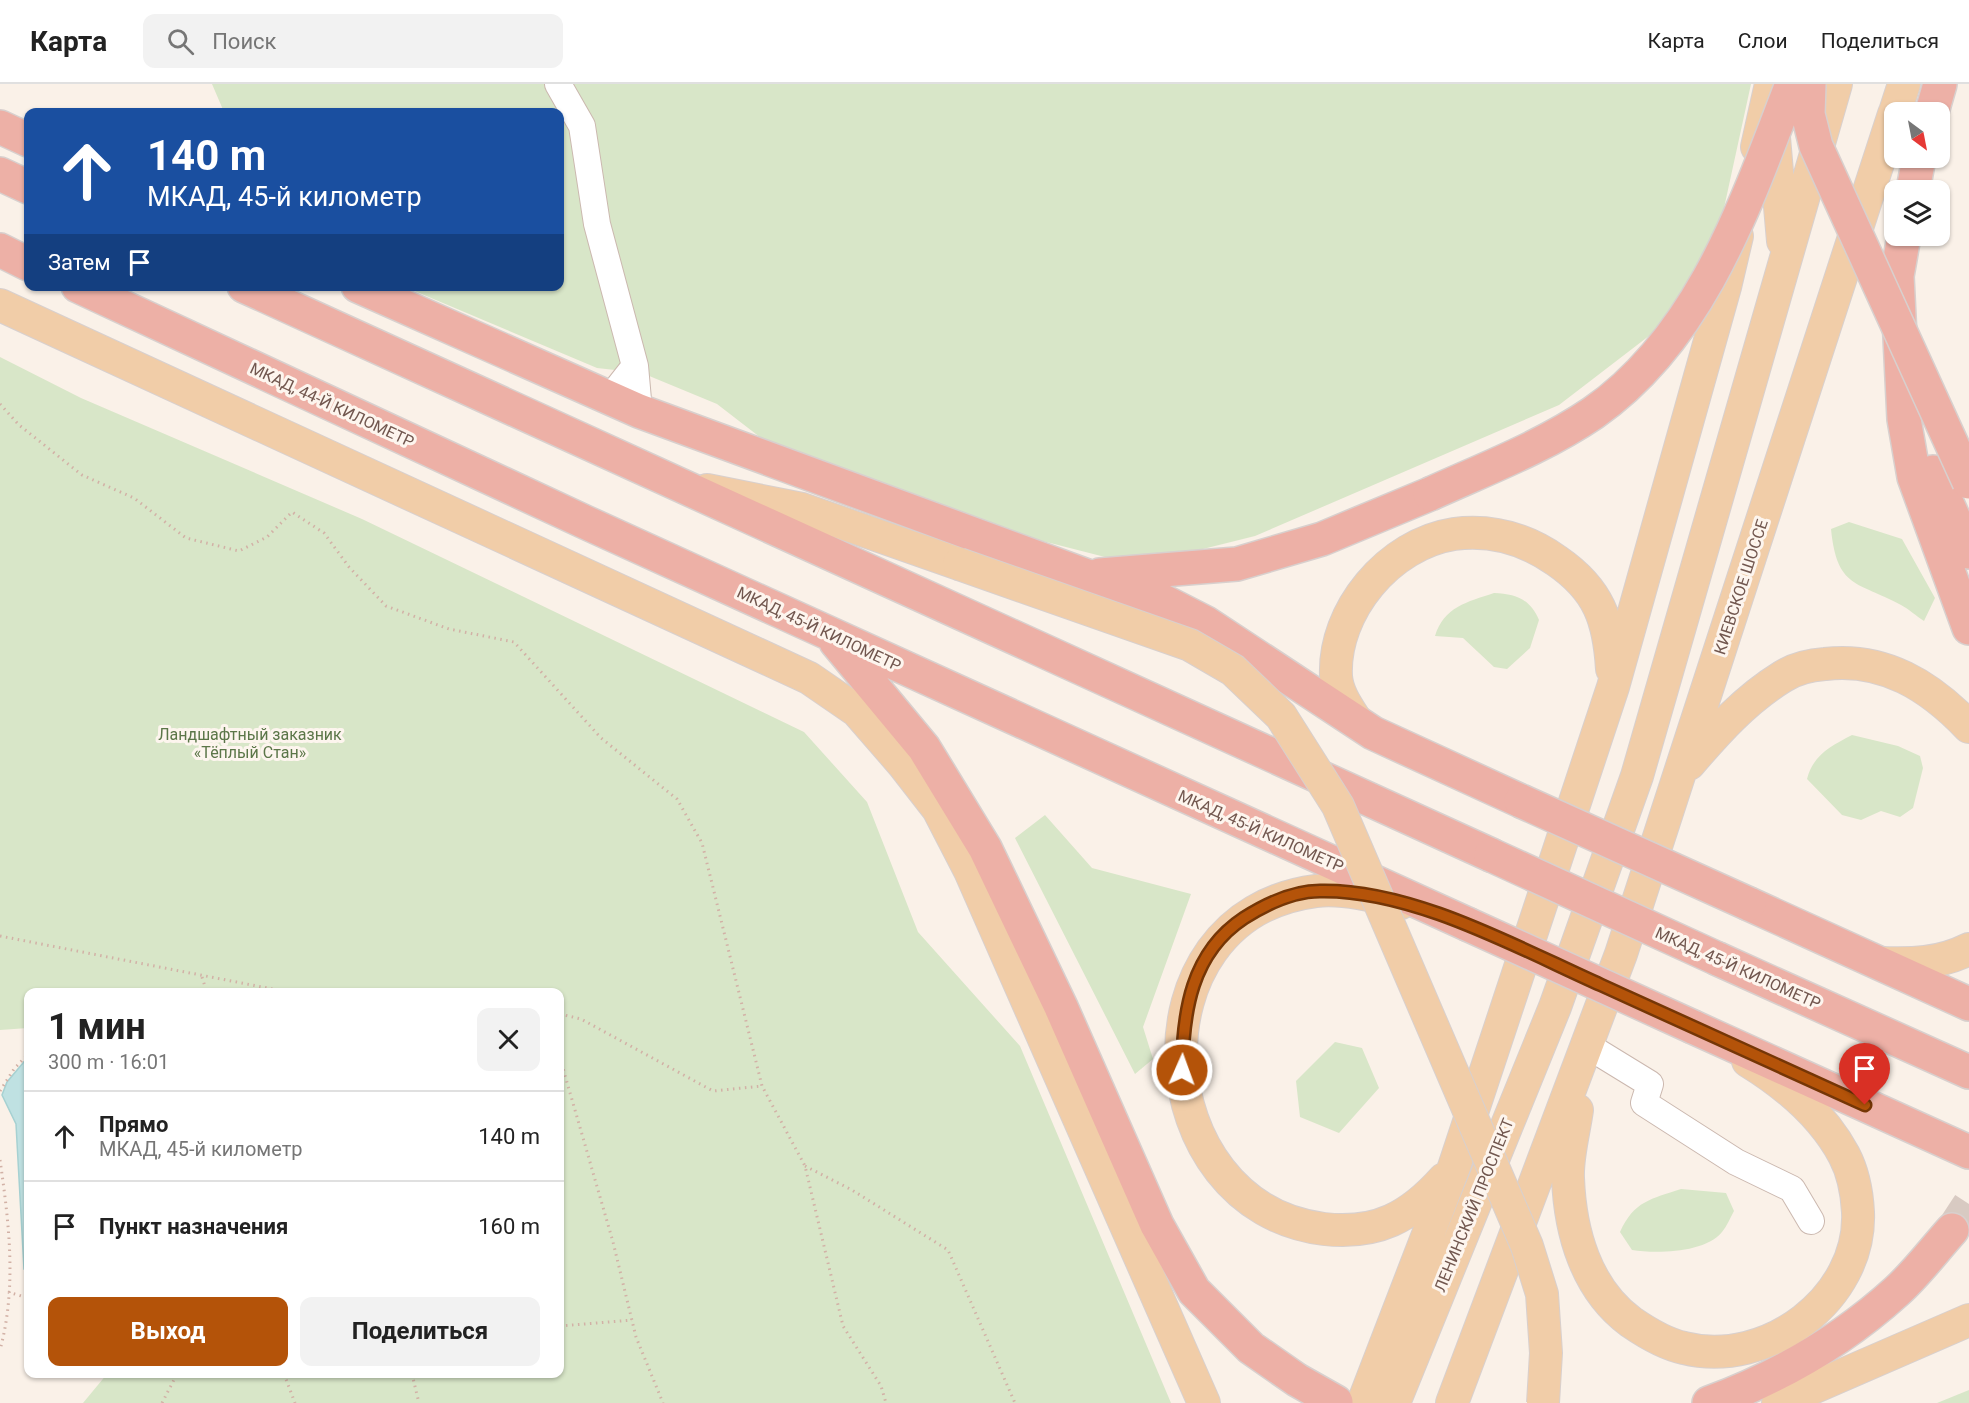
<!DOCTYPE html>
<html lang="ru">
<meta charset="utf-8">
<style>
body{margin:0;font-family:Roboto,sans-serif;background:#f2f2f2;color:#222;height:100vh;display:flex;flex-direction:column;font-size:22px;white-space:nowrap}
*{box-sizing:border-box;margin:0}
p{font-size:20px;color:#767676}
.icon{flex:none;width:33px;height:33px;fill:none;stroke:currentColor;stroke-width:2;stroke-linecap:round;stroke-linejoin:round}
.map{position:relative;flex:1;overflow:hidden}
.side{position:absolute;left:24px;top:904px;width:540px;height:390px;display:flex;flex-direction:column;background:#fff;border-radius:12px;box-shadow:0 2px 4px #0004}
.side>*{flex:none}
.top-card{position:absolute;left:24px;top:24px;width:540px;height:183px;border-radius:12px;box-shadow:0 2px 4px #0004;background:#1a4fa0;color:#fff;overflow:hidden}
.needle{width:39px;rotate:148deg}
.tools{position:absolute;left:1884px;top:18px;display:grid;gap:12px}
.tools a{display:grid;place-items:center;width:66px;height:66px;border-radius:12px;background:#fff;box-shadow:0 2px 4px #0004;font-size:30px}
.pin{position:absolute;display:grid;place-items:center;width:51px;height:51px;color:#fff;margin:-62px -26px;border-radius:50% 50% 50% 0;rotate:-45deg;box-shadow:0 0 6px #0007}
.pin .icon{rotate:45deg}
.me{position:absolute;width:66px;margin:-33px;rotate:2deg;stroke-linejoin:round;filter:drop-shadow(0 0 4px #0008)}
.turn{display:flex;align-items:center;gap:21px;height:126px;padding:0 24px;font-size:27px}
.turn .icon{width:78px;height:78px;stroke-width:2.5}
.turn b{display:block;font-size:42px;line-height:51px}
.then{display:flex;align-items:center;height:57px;padding:0 24px;background:#0003;gap:12px;font-size:22px}
.round{display:grid;place-items:center;flex:none;width:63px;height:63px;border-radius:12px;background:#f2f2f2}
.headline{display:flex;align-items:center;justify-content:space-between;height:102px;padding:0 24px}
h1{font-size:36px;font-weight:700;line-height:45px}
.button{display:flex;gap:12px;margin-top:auto;padding:12px 24px}
.button a{flex:1;height:69px;border-radius:12px;background:#b45309;color:#fff;font-size:24px;font-weight:700;line-height:69px;text-align:center}
.button a+a{background:#f2f2f2;color:#222}
ul{padding:0;list-style:none}
li{display:flex;align-items:center;gap:18px;height:90px;padding:0 24px;border-top:2px solid #e0e0e0}
li div{flex:1}
li b{display:block;font-size:22px}
li em{font-style:normal}
header{display:flex;align-items:center;gap:36px;box-sizing:border-box;height:84px;padding:0 30px;background:#fff;border-bottom:2px solid #e0e0e0}
header strong{font-size:28px}
nav{display:flex;gap:33px;margin-inline-start:auto;font-size:21px}
.search{width:420px;height:54px;background:#f2f2f2;display:flex;align-items:center;gap:15px;box-sizing:border-box;padding:0 21px;border-radius:12px;color:#767676;font-size:22px}
.map>svg:first-child{display:block}
.green{fill:#d8e6c8}
.water{fill:#bfe1e2;stroke:#a6d1d2;stroke-width:1.5}
.lines{fill:none;stroke-linecap:round;stroke-linejoin:round}
.highway-tunnel{stroke:#d8cac2;stroke-width:33;stroke-dasharray:33 16;stroke-linecap:butt}
.minor-casing{stroke:#cbb8af;stroke-width:28}
.major-casing{stroke:#d8d0ce;stroke-width:34}
.highway-casing{stroke:#d8d0ce;stroke-width:36}
.path{stroke:#d2b1a6;stroke-width:3;stroke-dasharray:1.5 4.5;stroke-linecap:butt}
.minor{stroke:#fff;stroke-width:26}
.major{stroke:#f1cda8;stroke-width:32}
.highway{stroke:#edb0a6;stroke-width:33}
.major-bridge-casing{stroke:#d8d0ce;stroke-width:34;stroke-linecap:butt}
.highway-bridge-casing{stroke:#d8d0ce;stroke-width:36;stroke-linecap:butt}
.major-bridge{stroke:#f1cda8;stroke-width:32}
.highway-bridge{stroke:#edb0a6;stroke-width:33}
.route-casing{stroke:#753606;stroke-width:15}
.route{stroke:#b45309;stroke-width:10}
.labels{text-anchor:middle;dominant-baseline:central;stroke-width:6;stroke-linejoin:round;paint-order:stroke}
.street-label{font-size:16px;fill:#72574f;stroke:#fdf5ee}
.park-label{font-size:16px;fill:#5b7648;stroke:#fdf5ee}
</style>
<header>
<strong>Карта</strong>
<div class="search"><svg class="icon" aria-label="search" viewBox="0 0 24 24"><circle cx="10" cy="10" r="6"/><path d="M15 15l6 6"/></svg>Поиск</div>
<nav><a>Карта</a><a>Слои</a><a>Поделиться</a></nav>
</header>
<div class="map">
<svg width="1969" height="1319" viewBox="0 0 1969 1319">
<rect width="100%" height="100%" fill="#faf1e8"/>
<path class="green" d="M212 0H1751L1719 147 1658 245 1559 321 1255 452 1175 472 1105 473 1015 450 770 361 717 320 642 289 597 284 405 203 560 202V28H224Z
M0 273 81 314 362 435 804 648 867 718 918 848 1020 962 1171 1319H83L107 1290H560V909H28V944L0 946Z
M1849 438 1902 455 1935 514 1924 537C1916 532 1909 525 1901 521 1857 497 1837 505 1831 445Z
M1494 509C1516 510 1530 515 1539 536L1530 564 1507 585 1494 583 1463 554 1435 552C1444 523 1467 518 1494 509Z
M1852 651 1898 662 1920 672 1923 684 1913 724 1900 733 1881 727 1861 736 1842 731 1807 695C1813 671 1831 662 1852 651Z
M1045 731 1092 784 1191 810 1143 943 1153 975 1135 990 1015 754Z
M1335 958 1362 964 1379 1004 1339 1049 1300 1033 1296 997Z
M1681 1105 1726 1109 1734 1127C1730 1134 1727 1142 1722 1148 1705 1169 1656 1170 1632 1166L1620 1148C1634 1117 1651 1115 1681 1105Z
M1969 1306V1319H1937Z"/>
<path class="water" d="M28 973V1185H24L16 1040 2 1011 7 998Z"/>
<g class="lines">
<path class="highway-tunnel" d="M1952 1146 1969 1120"/>
<g class="minor-casing">
<path id="minor" d="M558 0 582 42 597 140 635 282
M609 315 635 282 639 327
M1588 962 1650 1000 1644 1019 1736 1078 1792 1105 1811 1137"/>
</g>
<g class="major-casing">
<path id="major" d="M1895 28 1904 0
M1773 42 1783 157
M1757 63 1771 0
M0 221 809 594 857 627 903 680 938 725 970 787 1204 1319
M707 406 802 425 959 480
M1357 638C1348 624 1337 609 1336 592 1333 527 1389 460 1454 450 1492 445 1526 455 1557 477 1599 506 1609 536 1612 585
M1689 680C1717 647 1745 616 1782 593 1794 585 1811 581 1825 580 1884 573 1930 602 1969 643
M1401 819C1375 812 1344 804 1316 807 1126 831 1144 1123 1324 1145 1377 1151 1410 1133 1444 1095
M1880 879C1912 880 1939 880 1969 865
M1577 1026C1574 1048 1567 1072 1568 1094 1570 1148 1586 1205 1631 1238 1647 1249 1665 1260 1684 1264 1767 1285 1862 1214 1858 1128 1857 1109 1853 1088 1844 1071 1822 1030 1787 1001 1748 977
M1363 1319 1454 1083 1613 603 1725 203 1737 152
M1394 1319 1555 923 1637 692 1836 0
M1452 1319 1621 870 1894 30
M1778 1319 1969 1236"/>
</g>
<g class="highway-casing">
<path id="highway" d="M1932 28 1940 0
M0 43 28 56
M0 90 28 103
M1913 106 1919 74
M1904 152 1897 192 1904 335 1914 393 1969 544
M0 166 28 180
M78 202 587 439 1467 840
M244 202 1491 771
M358 202 639 327 1087 492 1161 516 1206 539 1373 649 1521 717
M1933 388 1969 468
M1100 491 1237 480 1322 455 1430 410
M836 558 924 664 985 764 1061 923 1157 1141 1194 1207 1251 1264 1297 1296 1336 1318
M1749 820 1969 920
M1718 875 1969 988
M1693 943 1969 1068
M1709 1319C1777 1294 1843 1256 1897 1207 1917 1189 1934 1166 1952 1146"/>
</g>
<path class="path" d="M0 320 19 341 82 391 134 414 186 454 239 467 267 453 292 428 324 449 349 483 386 522 449 545 514 558 601 654 677 715 702 759 762 1002 805 1082 843 1242 881 1302 886 1319
M0 852 293 909
M202 893 207 909
M560 930 581 935 713 1007 762 1002
M560 974 613 1158 636 1253 663 1319
M0 1007 14 985 28 970
M0 1076C9 1139 17 1203 0 1266
M805 1082 852 1106 948 1166 1015 1319
M8 1208 28 1214
M560 1242 632 1236
M284 1290 295 1319
M412 1290 419 1319
M162 1319 177 1290"/>
<use href="#minor" class="minor"/>
<use href="#major" class="major"/>
<use href="#highway" class="highway"/>
<g class="major-bridge-casing">
<path id="major-bridge" d="M959 480 1190 561 1233 586 1281 632 1338 722 1527 1162 1542 1210 1546 1269 1543 1319"/>
</g>
<g class="highway-bridge-casing">
<path id="highway-bridge" d="M1809 0 1808 30 1816 62 1969 398
M1430 410C1485 385 1543 363 1593 329 1702 253 1746 119 1792 0
M1521 717 1749 820
M1491 771 1718 875
M1467 840 1693 943"/>
</g>
<use href="#major-bridge" class="major-bridge"/>
<use href="#highway-bridge" class="highway-bridge"/>
</g>
<g class="lines">
<g class="route-casing">
<path id="route" d="M1182 986C1183 928 1191 869 1244 834 1266 820 1293 807 1320 807 1413 805 1518 864 1601 901 1689 941 1777 981 1865 1021"/>
</g>
<use href="#route" class="route"/>
</g>
<g class="labels">
<g class="street-label">
<text transform="translate(332 321) rotate(25)">МКАД, 44-Й КИЛОМЕТР</text>
<text transform="translate(1741 503) rotate(-72)">КИЕВСКОЕ ШОССЕ</text>
<text transform="translate(819 545) rotate(25)">МКАД, 45-Й КИЛОМЕТР</text>
<text transform="translate(1261 747) rotate(24)">МКАД, 45-Й КИЛОМЕТР</text>
<text transform="translate(1738 884) rotate(24)">МКАД, 45-Й КИЛОМЕТР</text>
<text transform="translate(1474 1121) rotate(-68)">ЛЕНИНСКИЙ ПРОСПЕКТ</text>
</g>
<g class="park-label">
<text x="250" y="650">Ландшафтный заказник<tspan x="250" dy="18">«Тёплый Стан»</tspan></text>
</g>
</g>
</svg>
<div class="tools">
<a><svg class="needle" viewBox="-14 -14 28 28"><path d="M0-13l5 13h-10z" fill="#e53935"/><path d="M0 13l5-13h-10z" fill="#767676"/></svg></a>
<a><svg class="icon" aria-label="layers" viewBox="0 0 24 24"><path d="M12 4l9 5-9 5-9-5zM3 14l9 5 9-5"/></svg></a>
</div>
<div class="pin" style="left:1865px;top:1021px;background:#d93025"><svg class="icon" aria-label="arrive" viewBox="0 0 24 24"><path d="M6 21V4h12l-3 4 3 4H6"/></svg></div>
<svg class="me" style="left:1182px;top:986px" viewBox="-20 -20 40 40"><circle r="17" fill="#b45309" stroke="#fff" stroke-width="3"/><path d="M0-11L8 9 0 5-8 9z" fill="#fff"/></svg>
<div class="top-card">
<div class="turn"><svg class="icon" aria-label="ahead" viewBox="0 0 24 24"><path d="M12 20V5M6 11l6-6 6 6"/></svg><div><b>140 m</b>МКАД, 45-й километр</div></div>
<div class="then">Затем<svg class="icon" aria-label="arrive" viewBox="0 0 24 24"><path d="M6 21V4h12l-3 4 3 4H6"/></svg></div>
</div>
<section class="side">
<div class="headline"><div><h1>1 мин</h1><p>300 m · 16:01</p></div><a class="round"><svg class="icon" aria-label="close" viewBox="0 0 24 24"><path d="M6 6l12 12M18 6L6 18"/></svg></a></div>
<ul>
<li><svg class="icon" aria-label="ahead" viewBox="0 0 24 24"><path d="M12 20V5M6 11l6-6 6 6"/></svg><div><b>Прямо</b><p>МКАД, 45-й километр</p></div><em>140 m</em></li>
<li><svg class="icon" aria-label="arrive" viewBox="0 0 24 24"><path d="M6 21V4h12l-3 4 3 4H6"/></svg><div><b>Пункт назначения</b></div><em>160 m</em></li>
</ul>
<div class="button"><a>Выход</a><a>Поделиться</a></div>
</section>
</div>
